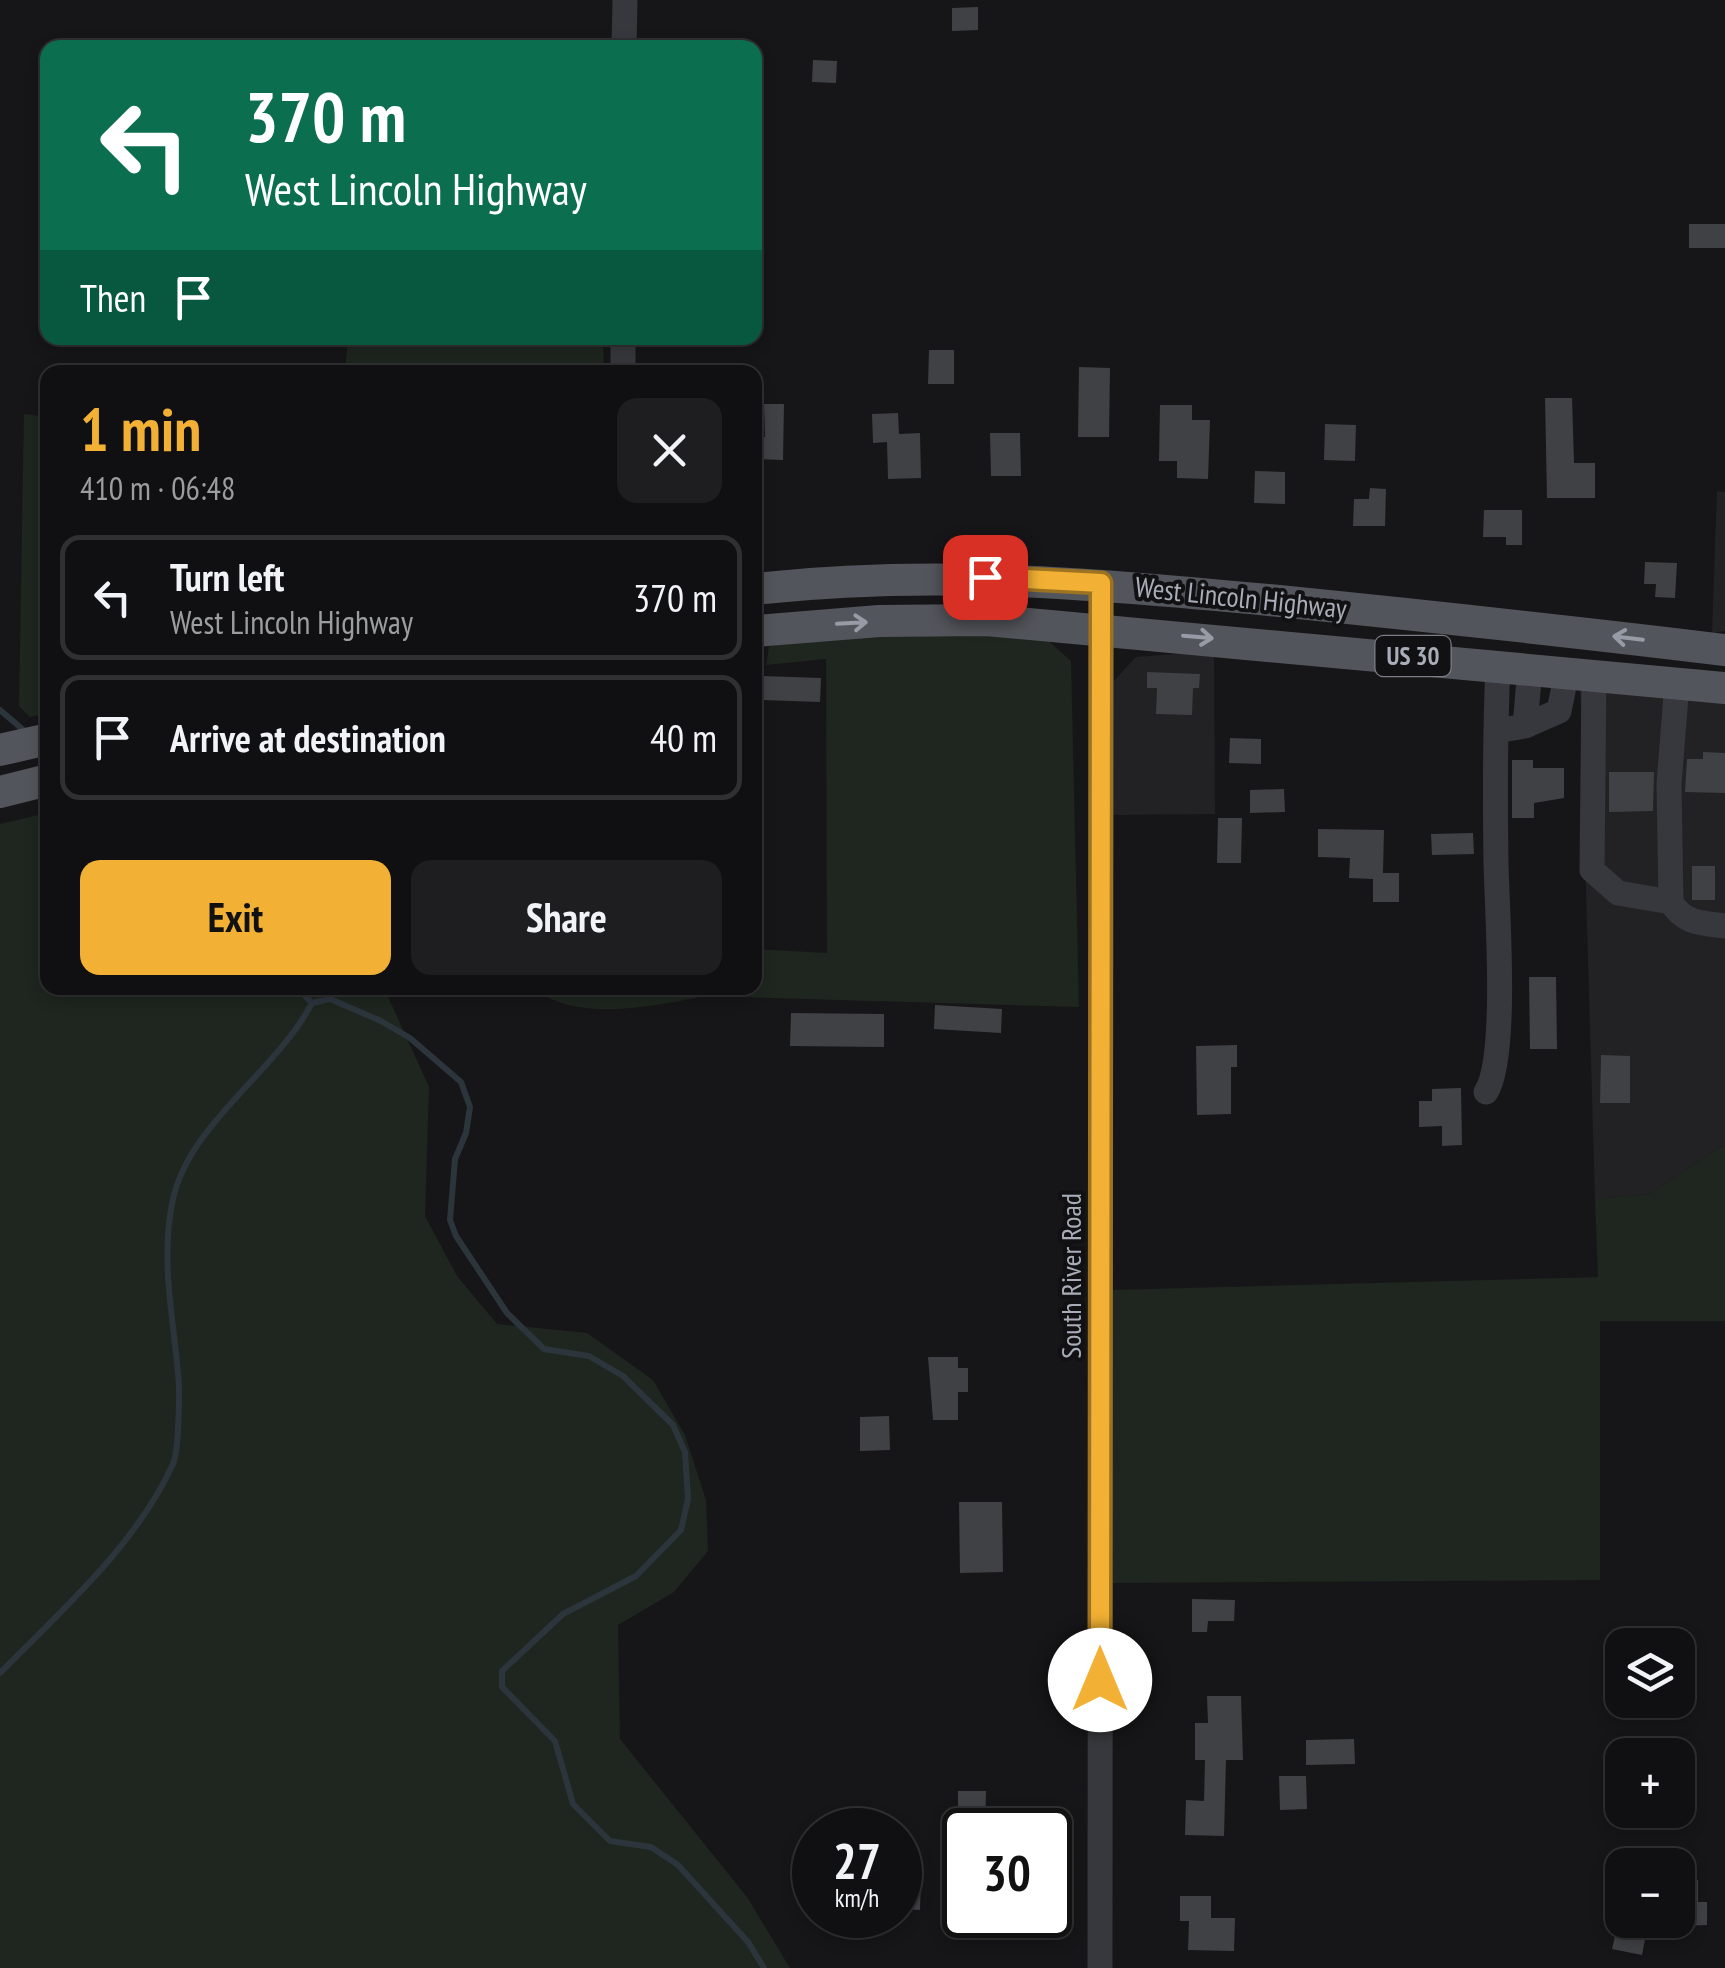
<!DOCTYPE html>
<meta charset="utf-8">
<style>
body{margin:0;font-family:"PT Sans Narrow",sans-serif;background:#1e1e20;color:#f1f3f6;height:100vh;display:flex;flex-direction:column;font-size:38px;white-space:nowrap}
*{box-sizing:border-box;margin:0}
p{font-size:32px;color:#9c9d9f}
.icon{flex:none;width:55px;height:55px;fill:none;stroke:currentColor;stroke-width:2;stroke-linecap:round;stroke-linejoin:round}
.map{position:relative;flex:1;overflow:hidden}
.drawer{position:absolute;left:40px;top:365px;width:722px;height:630px;display:flex;flex-direction:column;background:#101012;border-radius:20px;box-shadow:0 5px 15px #0003,0 0 0 2px #303032}
.drawer>*{flex:none}
.top-card{position:absolute;left:40px;top:40px;width:722px;height:305px;border-radius:20px;box-shadow:0 5px 15px #0003,0 0 0 2px #303032;background:#0b6e4f;color:#fff;overflow:hidden}
.buttons{position:absolute;left:1605px;top:1628px;display:grid;gap:20px}
.buttons a{display:grid;place-items:center;width:90px;height:90px;border-radius:20px;background:#101012;box-shadow:0 5px 15px #0003,0 0 0 2px #303032;font-size:50px}
.speed{position:absolute;left:792px;top:1808px;display:flex;gap:20px;font-size:50px;font-weight:700;text-align:center}
.speed>*{display:grid;place-content:center;width:130px;height:130px;border-radius:50%;background:#101012;box-shadow:0 5px 15px #0003,0 0 0 2px #303032;line-height:1}
.speed small{font-size:25px;font-weight:400}
.speed .limit{border:5px solid #111;border-radius:15px;background:#fff;color:#111}
.pin{position:absolute;display:grid;place-items:center;width:85px;height:85px;color:#fff;margin:-42px;border-radius:20px;box-shadow:0 5px 15px #0006}
.me{position:absolute;width:110px;margin:-55px;rotate:0deg;stroke-linejoin:round;filter:drop-shadow(0 0 8px #0008)}
.turn{display:flex;align-items:center;gap:35px;height:210px;padding:0 40px;font-size:45px}
.turn .icon{width:130px;height:130px;stroke-width:2.5}
.turn b{display:block;font-size:70px;line-height:85px}
.then{display:flex;align-items:center;height:95px;padding:0 40px;background:#0003;gap:20px;font-size:38px}
.round{display:grid;place-items:center;flex:none;width:105px;height:105px;border-radius:20px;background:#1e1e20}
.head{display:flex;align-items:center;justify-content:space-between;height:170px;padding:0 40px}
h1{font-size:60px;font-weight:700;line-height:75px;color:#f2b134}
.primary-button{display:flex;gap:20px;margin-top:auto;padding:20px 40px}
.primary-button a{flex:1;height:115px;border-radius:20px;background:#f2b134;color:#111;font-size:40px;font-weight:700;line-height:115px;text-align:center}
.primary-button a+a{background:#1e1e20;color:#f1f3f6}
ul{padding:0;list-style:none}
li{display:flex;align-items:center;gap:30px;height:125px;margin:0 20px 15px;padding:0 20px;border:5px solid #303032;border-radius:20px}
li div{flex:1}
li b{display:block;font-size:38px}
li em{font-style:normal}
.map>svg:first-child{display:block}
.built{fill:#222225}
.green{fill:#1e261f}
.lines{fill:none;stroke-linecap:round;stroke-linejoin:round}
.stream{stroke:#2c353c;stroke-width:6}
.building{fill:#404145}
.minor{stroke:#37383d;stroke-width:25}
.major{stroke:#53555c;stroke-width:32}
.oneway{stroke:#979ba6}
.route-casing{stroke:#9d7322;stroke-width:25}
.route{stroke:#f2b134;stroke-width:18}
.labels{text-anchor:middle;dominant-baseline:central;stroke-width:8;stroke-linejoin:round;paint-order:stroke}
.shield{fill:#111113;stroke:#7b7e86;stroke-width:2.5}
.shield-label{font-size:25px;font-weight:bold;fill:#a8adb8}
.street-label{font-size:28px;fill:#a8adb8;stroke:#111113}
</style>
<div class="map">
<svg width="1725" height="1968" viewBox="0 0 1725 1968">
<rect width="100%" height="100%" fill="#161618"/>
<path class="built" d="M1717 491 1725 492V631L1712 633Z
M1214 651 1215 814 1107 815 1110 685 1136 657Z
M1580 686 1725 702V1144L1650 1194 1595 1199Z"/>
<path class="green" d="M348 338H603L604 372H345Z
M24 414 48 417 47 713 30 717 19 706Z
M861 634 1044 637 1071 661 1079 1007 704 996C658 1006 572 1023 535 988H755V949L827 953 826 659 766 665 769 646Z
M47 813 48 988H384L429 1087 425 1216 457 1276 497 1324 587 1333 653 1380 685 1435 706 1500 708 1551 674 1592 618 1625 620 1739 747 1897 790 1968H0V824Z
M1725 1144V1321H1600V1580L1112 1583V1290L1598 1277 1595 1199 1650 1194Z"/>
<g class="lines">
<path class="stream" d="M0 710 27 733
M297 988 312 1003
M312 1003 330 999 381 1021 410 1038 461 1082 470 1107 466 1133 455 1159 450 1220 456 1236 507 1313 544 1349 589 1356 623 1376 673 1425 685 1452 688 1499 681 1530 636 1576 563 1614 502 1671V1687L555 1741 573 1804 610 1841 651 1847 678 1865 748 1942 764 1968
M0 1673C63 1609 136 1545 173 1464 179 1450 180 1390 178 1373 173 1316 160 1257 173 1199 190 1123 276 1072 312 1003"/>
</g>
<path class="building" d="M978 7V30L952 31V8Z
M813 60 837 61 836 83 812 82Z
M1689 224H1725V248H1689Z
M929 350H954V384H928Z
M1079 367 1110 368 1109 437H1078Z
M1545 398H1572L1574 463H1595V498H1547Z
M764 404H784L783 460 757 459 758 437H765Z
M1160 405H1192V420H1210L1208 479 1177 478V461H1159Z
M898 413 899 434 920 433 921 478 888 479 887 442 873 443 872 414Z
M1325 424 1356 425 1355 461 1324 460Z
M990 433H1020L1021 476H991Z
M1255 471 1285 472V504L1254 503Z
M1370 488 1386 489 1385 526H1353L1354 499H1369Z
M1484 510H1522V545H1506V537H1483Z
M1645 562 1677 563 1675 598 1655 597 1656 584H1644Z
M1147 672 1200 674 1199 688H1193L1192 715 1156 714 1157 688H1147Z
M762 676 821 678 820 702 761 700Z
M1230 738 1261 739V764L1229 763Z
M1703 752 1725 753V793L1685 792 1687 759H1703Z
M1512 760H1533V768H1564V798L1534 803V818H1512Z
M1609 772H1654L1653 811 1609 812Z
M1284 789 1285 812 1250 813V790Z
M1218 818H1242L1241 863H1217Z
M1318 829 1384 830 1383 873H1399V902H1373V879L1349 878 1350 858 1318 857Z
M1473 833 1474 854 1432 855 1431 834Z
M1692 866H1715V900H1692Z
M1529 977H1556L1557 1049H1530Z
M935 1005 1002 1009 1001 1033 934 1029Z
M791 1013 884 1014V1047L790 1046Z
M1237 1045V1067H1231V1114L1197 1115 1196 1046Z
M1601 1055 1630 1056V1103H1600Z
M1461 1088 1462 1145 1442 1146V1126L1419 1127V1101H1432V1089Z
M928 1357H958V1368H968V1392H958V1420H933Z
M889 1416 890 1450 860 1451V1417Z
M959 1502H1002L1003 1572 960 1573Z
M1192 1599 1235 1600 1234 1621H1208L1207 1632H1192Z
M1207 1696H1241L1243 1760H1226L1224 1836 1185 1835 1186 1800 1204 1801 1205 1760H1195V1723H1208Z
M1354 1739 1355 1764 1306 1765V1740Z
M1279 1776H1306L1307 1809 1280 1810Z
M958 1791H986L985 1830H958Z
M900 1876 921 1877 920 1910 900 1909Z
M1678 1880H1698V1902H1707V1925L1678 1926Z
M1180 1896H1211V1918H1235L1234 1951 1188 1950 1189 1921H1180Z
M1618 1923 1647 1929 1642 1955 1612 1949Z"/>
<g class="lines">
<path class="minor" d="M624 48 625 0
M623 372V338
M1594 674 1592 870 1618 893 1671 902
M1677 683 1669 784 1671 902C1684 924 1702 923 1725 926
M1525 726 1530 668
M1496 731 1525 726 1559 711 1567 672
M1486 1092C1508 1058 1497 910 1496 864 1495 797 1495 731 1498 664
M1100 1968 1101 583"/>
<path class="major" d="M755 589C933 569 1101 584 1279 601 1428 616 1576 632 1725 650
M755 631 879 621 986 620 1725 688
M0 750 48 739
M0 792 48 780"/>
</g>
<defs><path id="oneway-shaft" d="M-6 0H5M1.5-3L5.5 0L1.5 3" fill="none" stroke-width="1.6" stroke-linecap="round" stroke-linejoin="round" transform="scale(2.5)"/></defs>
<g class="oneway">
<use href="#oneway-shaft" transform="translate(852 623) rotate(-3)"/>
<use href="#oneway-shaft" transform="translate(1198 637) rotate(5)"/>
<use href="#oneway-shaft" transform="translate(1628 638) rotate(-173)"/>
</g>
<g class="lines">
<g class="route-casing">
<path id="route" d="M985 577 1101 583 1100 1680"/>
</g>
<use href="#route" class="route"/>
</g>
<g class="labels">
<rect class="shield" x="1375.5" y="636" width="75" height="40" rx="8"/>
<g class="shield-label">
<text x="1413" y="656">US 30</text>
</g>
<g class="street-label">
<text transform="translate(1241 597) rotate(6)">West Lincoln Highway</text>
<text transform="translate(1070 1276) rotate(-90)">South River Road</text>
</g>
</g>
</svg>
<div class="buttons">
<a><svg class="icon" aria-label="layers" viewBox="0 0 24 24"><path d="M12 4l9 5-9 5-9-5zM3 14l9 5 9-5"/></svg></a>
<a>+</a>
<a>−</a>
</div>
<div class="speed"><div>27<small>km/h</small></div><div class="limit">30</div></div>
<div class="pin" style="left:985px;top:577px;background:#d93025"><svg class="icon" aria-label="arrive" viewBox="0 0 24 24"><path d="M6 21V4h12l-3 4 3 4H6"/></svg></div>
<svg class="me" style="left:1100px;top:1680px" viewBox="-20 -20 40 40"><circle r="19" fill="#fff"/><path d="M0-13L10 11 0 6-10 11z" fill="#f2b134"/></svg>
<div class="top-card">
<div class="turn"><svg class="icon" aria-label="left" viewBox="0 0 24 24"><path d="M17 20v-9H6M10 6l-5 5 5 5"/></svg><div><b>370 m</b>West Lincoln Highway</div></div>
<div class="then">Then<svg class="icon" aria-label="arrive" viewBox="0 0 24 24"><path d="M6 21V4h12l-3 4 3 4H6"/></svg></div>
</div>
<section class="drawer">
<div class="head"><div><h1>1 min</h1><p>410 m · 06:48</p></div><a class="round"><svg class="icon" aria-label="close" viewBox="0 0 24 24"><path d="M6 6l12 12M18 6L6 18"/></svg></a></div>
<ul>
<li><svg class="icon" aria-label="left" viewBox="0 0 24 24"><path d="M17 20v-9H6M10 6l-5 5 5 5"/></svg><div><b>Turn left</b><p>West Lincoln Highway</p></div><em>370 m</em></li>
<li><svg class="icon" aria-label="arrive" viewBox="0 0 24 24"><path d="M6 21V4h12l-3 4 3 4H6"/></svg><div><b>Arrive at destination</b></div><em>40 m</em></li>
</ul>
<div class="primary-button"><a>Exit</a><a>Share</a></div>
</section>
</div>
